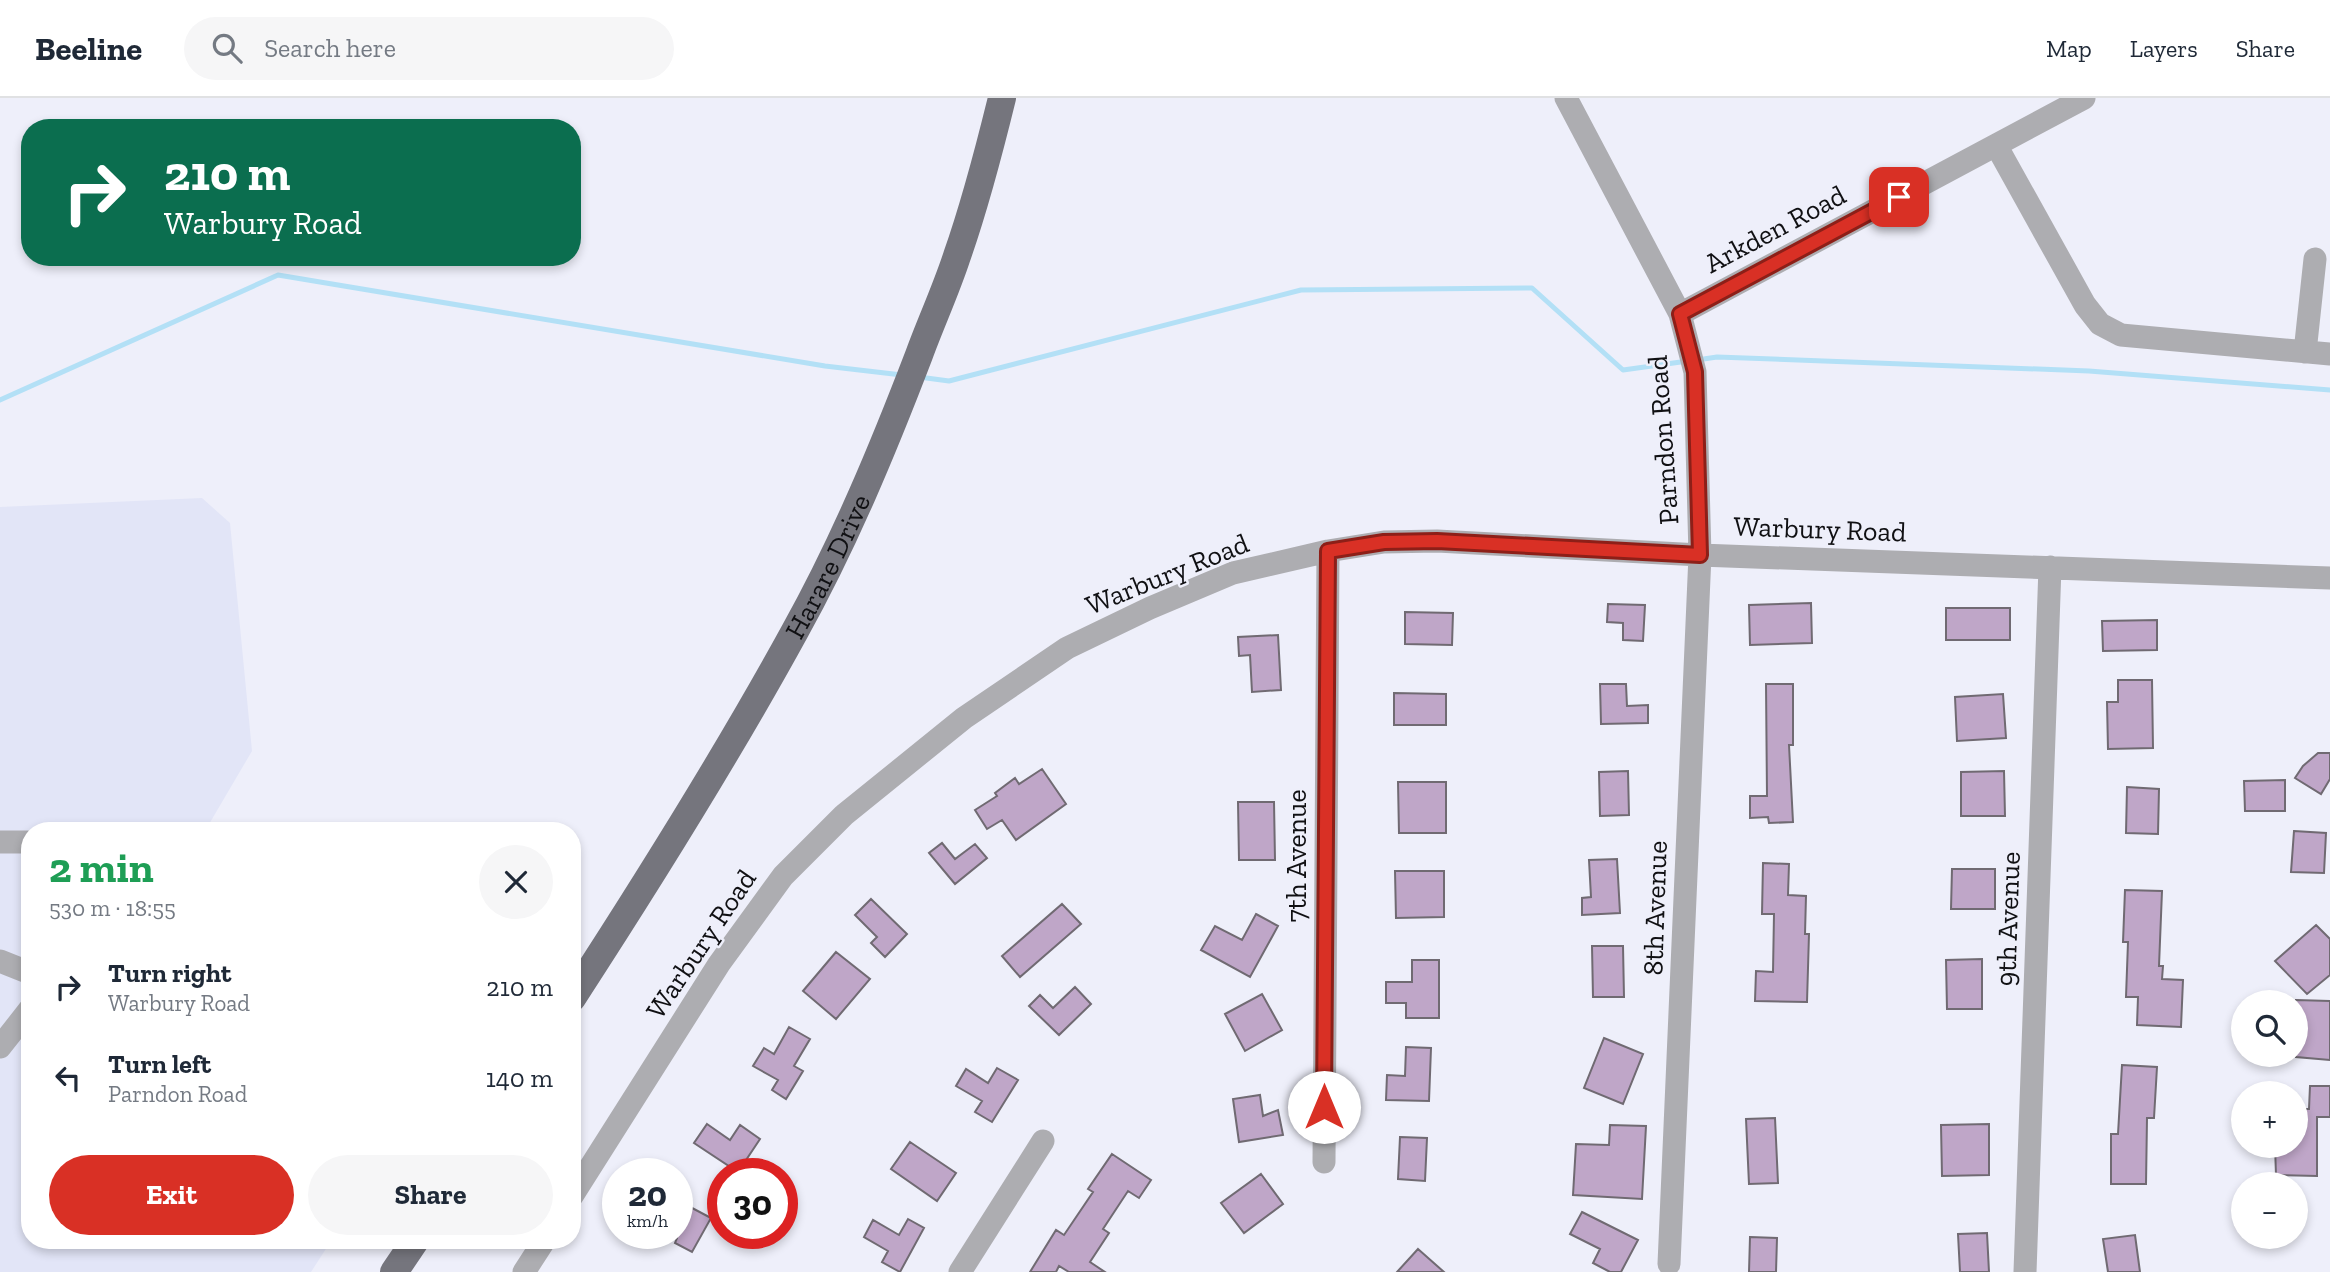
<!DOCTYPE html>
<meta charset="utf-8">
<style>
body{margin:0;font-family:"Zilla Slab",serif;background:#f6f6f7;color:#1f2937;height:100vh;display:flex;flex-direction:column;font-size:26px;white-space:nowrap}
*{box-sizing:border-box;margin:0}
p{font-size:23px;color:#747a83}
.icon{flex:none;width:38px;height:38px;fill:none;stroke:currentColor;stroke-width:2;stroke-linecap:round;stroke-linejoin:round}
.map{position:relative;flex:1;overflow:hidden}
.drawer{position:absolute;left:21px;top:724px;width:560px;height:427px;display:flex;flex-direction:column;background:#fff;border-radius:28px;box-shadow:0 4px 10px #0003}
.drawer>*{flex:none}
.guide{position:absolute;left:21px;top:21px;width:560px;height:147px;border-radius:28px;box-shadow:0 4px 10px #0003;background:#0b6e4f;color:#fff;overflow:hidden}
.tools{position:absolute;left:2231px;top:892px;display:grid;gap:14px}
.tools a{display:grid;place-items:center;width:77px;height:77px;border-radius:50%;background:#fff;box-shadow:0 4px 10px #0003;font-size:35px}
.speed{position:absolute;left:602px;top:1060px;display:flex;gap:14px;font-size:35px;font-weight:700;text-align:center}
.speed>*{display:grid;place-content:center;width:91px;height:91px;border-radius:50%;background:#fff;box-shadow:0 4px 10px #0003;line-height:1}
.speed small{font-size:18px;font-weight:400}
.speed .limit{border:10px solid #d22;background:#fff;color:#111}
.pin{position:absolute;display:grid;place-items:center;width:60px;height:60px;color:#fff;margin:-30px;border-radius:14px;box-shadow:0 4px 10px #0006}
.me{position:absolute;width:77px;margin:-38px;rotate:0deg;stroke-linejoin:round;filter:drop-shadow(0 0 5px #0008)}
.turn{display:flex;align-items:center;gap:24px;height:147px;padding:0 28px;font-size:32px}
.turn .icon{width:91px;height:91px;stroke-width:2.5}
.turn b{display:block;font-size:49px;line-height:60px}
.round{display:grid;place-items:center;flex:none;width:74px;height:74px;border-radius:37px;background:#f6f6f7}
.headline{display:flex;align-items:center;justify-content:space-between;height:119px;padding:0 28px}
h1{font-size:42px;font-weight:700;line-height:52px;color:#1e9e55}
.action{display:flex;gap:14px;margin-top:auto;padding:14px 28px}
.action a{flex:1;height:80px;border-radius:42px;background:#d93025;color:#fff;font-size:28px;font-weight:700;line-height:80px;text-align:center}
.action a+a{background:#f6f6f7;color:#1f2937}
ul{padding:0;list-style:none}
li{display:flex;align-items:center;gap:21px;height:91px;padding:0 28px}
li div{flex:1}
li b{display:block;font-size:26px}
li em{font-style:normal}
header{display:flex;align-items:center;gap:42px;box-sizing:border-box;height:98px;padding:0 35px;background:#fff;border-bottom:2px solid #e0e1e3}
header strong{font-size:33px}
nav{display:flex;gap:38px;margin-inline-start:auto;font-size:24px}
.search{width:490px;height:63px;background:#f6f6f7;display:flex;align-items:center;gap:18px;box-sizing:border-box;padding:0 24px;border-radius:38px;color:#747a83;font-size:26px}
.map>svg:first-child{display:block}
.built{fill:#e2e5f7}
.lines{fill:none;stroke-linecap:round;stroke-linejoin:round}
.stream{stroke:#b3e0f6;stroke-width:5}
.building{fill:#bfa6c8;stroke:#706a72;stroke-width:2}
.minor{stroke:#adadb1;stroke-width:23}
.major{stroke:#75757d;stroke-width:28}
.route-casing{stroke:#8d1f18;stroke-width:18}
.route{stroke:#d93025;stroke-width:12}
.labels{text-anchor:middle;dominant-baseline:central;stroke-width:5;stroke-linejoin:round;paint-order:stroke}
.street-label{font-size:28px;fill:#101013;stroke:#eeeffa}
</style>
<header>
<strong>Beeline</strong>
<div class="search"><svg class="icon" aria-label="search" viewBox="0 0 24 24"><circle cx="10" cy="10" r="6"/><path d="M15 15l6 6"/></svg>Search here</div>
<nav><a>Map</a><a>Layers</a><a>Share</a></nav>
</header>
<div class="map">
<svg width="2330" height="1174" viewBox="0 0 2330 1174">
<rect width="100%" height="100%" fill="#eeeffa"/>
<path class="built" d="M202 400 230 425 252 653 205 733H30V1143H331L311 1174H0V409Z"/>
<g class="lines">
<path class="stream" d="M1697 262 1717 259 2089 273 2330 292
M919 279 949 283 1301 192 1532 190 1623 272 1688 263
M0 302 278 177 825 268 902 277"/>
</g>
<path class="building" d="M1811 505 1812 545 1750 547 1749 507Z
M1608 506 1645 507 1643 543 1623 542V525L1607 524Z
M1946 510H2010V542H1946Z
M1405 514 1453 515 1452 547 1405 546Z
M2157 522V552L2103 553 2102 523Z
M1278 537 1281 592 1252 594 1250 557 1239 558 1238 539Z
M2118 582H2152L2153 650 2108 651 2107 604H2118Z
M1600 586H1626L1627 608 1648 607V625L1601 626Z
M1766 586H1793V647H1789L1793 724 1769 725 1768 719 1750 720V698H1767Z
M1394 595 1446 596V627H1394Z
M2003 596 2006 640 1957 643 1955 599Z
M2318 655H2330V681L2321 696 2295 680 2303 668Z
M1042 671 1066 706 1016 742 1002 722 987 731 975 712 997 698 995 695 1015 680 1019 686Z
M1628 673 1629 717 1600 718 1599 674Z
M2004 673 2005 718H1961V674Z
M2285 682V713H2245L2244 683Z
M1398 684H1446V735H1399Z
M2127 689 2159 691 2158 736 2126 735Z
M1238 704H1274L1275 762H1239Z
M2294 733 2326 735 2324 775 2291 774Z
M942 745 955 761 975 746 987 760 955 786 929 755Z
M1617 761 1620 815 1582 817V800L1591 799 1589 762Z
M1763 765 1789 766 1788 797 1806 798 1805 836H1809L1807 904 1755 903 1756 873 1773 874 1774 816H1762Z
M1952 771H1995V811H1951Z
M1395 773H1444V819L1396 820Z
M2125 792 2162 793 2159 868H2163L2162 881 2183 882 2181 929 2137 927 2138 899H2126L2128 844H2123Z
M871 801 907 836 885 859 871 845 877 839 855 817Z
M1062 806 1081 826 1020 879 1002 858Z
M1256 816 1278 828 1250 879 1201 852 1215 828 1242 842Z
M2316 827 2330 841V877L2307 896 2275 863Z
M1592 848H1623L1624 899H1593Z
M836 854 870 881 836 921 803 893Z
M1982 861V911H1947L1946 862Z
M1412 862H1439V920H1406V905H1386V884H1412Z
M1075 889 1091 906 1059 937 1029 908 1040 897 1053 910Z
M1262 896 1282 932 1245 953 1225 916Z
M2296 902 2330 903V962L2296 959Z
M789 929 810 941 794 968 803 973 786 1001 772 992 778 982 753 968 764 950 774 956Z
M1604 940 1643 956 1623 1006 1584 990Z
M1406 949 1431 950 1429 1003 1386 1002 1387 977 1405 978Z
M2122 967 2157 969 2154 1020H2147L2146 1086H2111V1036H2118Z
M997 970 1018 982 992 1024 975 1014 982 1003 956 988 966 971 988 985Z
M2310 988H2330V1019H2317V1078L2276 1077 2275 1048H2296V1011H2309Z
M1260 997 1263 1018 1278 1012 1283 1037 1239 1044 1233 1001Z
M1775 1020 1778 1085 1749 1086 1746 1021Z
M707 1026 730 1042 740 1027 760 1041 738 1074 694 1045Z
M1989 1026V1077L1942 1078 1941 1027Z
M1610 1027 1646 1028 1642 1101 1573 1097 1576 1046 1609 1047Z
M1400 1039 1427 1040 1425 1083 1398 1081Z
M910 1044 956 1075 937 1103 891 1071Z
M1112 1056 1151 1082 1139 1100 1128 1093 1103 1131 1109 1135 1090 1164 1105 1174H1069L1059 1168 1056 1174H1030L1056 1132 1064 1137 1093 1094 1088 1091Z
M1261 1076 1283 1106 1244 1135 1221 1105Z
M677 1102 711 1120 692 1154 675 1145 677 1140Z
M1582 1114 1638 1142 1621 1174H1610L1593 1165 1600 1151 1570 1136Z
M908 1121 924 1130 900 1174 882 1164 888 1153 864 1139 873 1122 899 1137Z
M1987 1135 1989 1174H1960L1958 1136Z
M2135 1137 2140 1174H2108L2103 1141Z
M1750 1139 1777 1140 1776 1174H1749Z
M1418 1151 1444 1174H1397Z"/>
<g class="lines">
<path class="minor" d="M1566 0 1680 216 1695 274 1700 457 1669 1166
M1996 47 2085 207 2100 226 2121 237 2330 256
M1680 216 2084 0
M2305 254 2315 161
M0 744H30
M0 863 30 875
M0 949 30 911
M1324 1064 1328 453
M572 1098 719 866 783 778 844 717 964 620 1067 550 1150 510 1233 475 1328 453 1384 444 1437 443 1700 457 2330 480
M524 1174 544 1143
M960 1174 1043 1043
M2025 1174 2050 469"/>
<g class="major">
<path id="s1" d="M572 900C650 780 726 659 795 533 844 445 883 351 919 257 931 224 946 192 957 158 975 107 989 53 1002 0"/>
<path d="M394 1174 415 1143"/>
</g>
</g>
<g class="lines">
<g class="route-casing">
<path id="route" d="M1324 1009 1328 453 1384 444 1437 443 1700 457 1695 274 1680 216 1899 99"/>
</g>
<use href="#route" class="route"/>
</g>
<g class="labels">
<g class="street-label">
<text transform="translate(1775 131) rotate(-28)">Arkden Road</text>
<text transform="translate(1663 342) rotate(-94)">Parndon Road</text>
<text transform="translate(1820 431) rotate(2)">Warbury Road</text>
<text stroke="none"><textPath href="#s1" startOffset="502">Harare Drive</textPath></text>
<text transform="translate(1167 476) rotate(-22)">Warbury Road</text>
<text transform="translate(1296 758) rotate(-90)">7th Avenue</text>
<text transform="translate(1655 810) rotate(-88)">8th Avenue</text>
<text transform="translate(2008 821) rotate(-88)">9th Avenue</text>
<text transform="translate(701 846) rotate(-56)">Warbury Road</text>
</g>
</g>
</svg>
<div class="tools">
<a><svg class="icon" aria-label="search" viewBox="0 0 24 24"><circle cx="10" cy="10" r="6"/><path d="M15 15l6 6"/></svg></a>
<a>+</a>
<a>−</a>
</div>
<div class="speed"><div>20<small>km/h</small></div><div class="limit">30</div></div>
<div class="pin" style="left:1899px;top:99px;background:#d93025"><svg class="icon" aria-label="arrive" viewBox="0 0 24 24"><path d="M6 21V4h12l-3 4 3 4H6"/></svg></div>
<svg class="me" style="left:1324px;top:1009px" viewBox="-20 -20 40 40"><circle r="19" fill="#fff"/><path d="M0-13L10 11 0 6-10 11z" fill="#d93025"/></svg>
<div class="guide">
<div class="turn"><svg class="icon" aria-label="right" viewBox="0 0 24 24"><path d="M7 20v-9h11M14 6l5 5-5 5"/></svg><div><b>210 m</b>Warbury Road</div></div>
</div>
<section class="drawer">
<div class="headline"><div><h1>2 min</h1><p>530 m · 18:55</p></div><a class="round"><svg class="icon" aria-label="close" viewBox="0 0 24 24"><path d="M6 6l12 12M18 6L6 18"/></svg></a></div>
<ul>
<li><svg class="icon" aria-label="right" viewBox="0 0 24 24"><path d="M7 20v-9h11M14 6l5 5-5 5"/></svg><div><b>Turn right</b><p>Warbury Road</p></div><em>210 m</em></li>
<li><svg class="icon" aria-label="left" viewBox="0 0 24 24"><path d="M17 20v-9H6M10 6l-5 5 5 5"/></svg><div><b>Turn left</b><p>Parndon Road</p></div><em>140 m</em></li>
</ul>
<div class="action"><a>Exit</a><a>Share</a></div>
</section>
</div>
